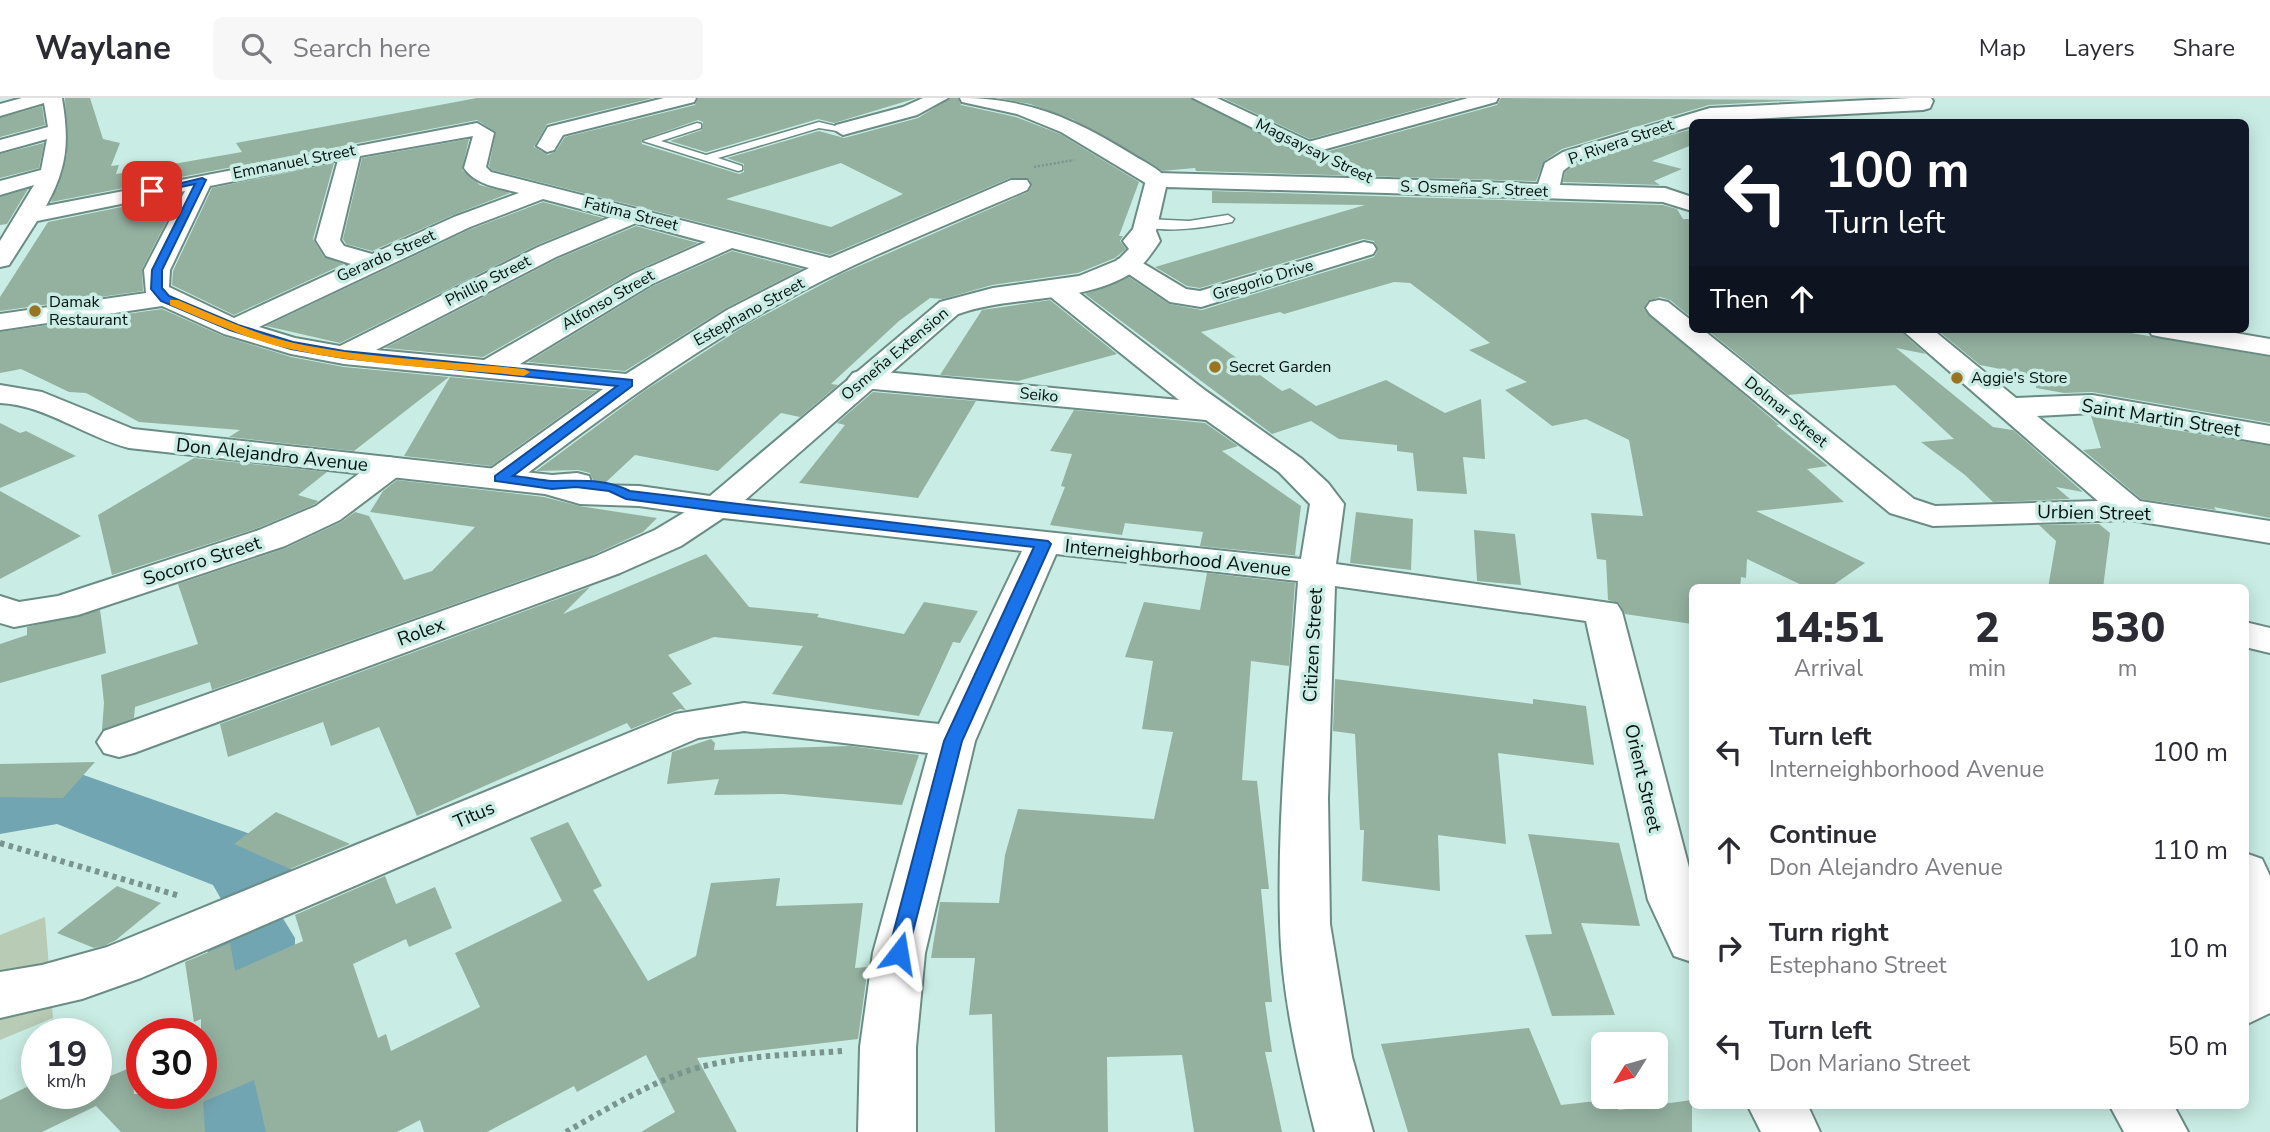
<!DOCTYPE html>
<meta charset="utf-8">
<style>
body{margin:0;font-family:"Nunito Sans",sans-serif;background:#f7f7f7;color:#2b2b33;height:100vh;display:flex;flex-direction:column;font-size:26px;white-space:nowrap}
*{box-sizing:border-box;margin:0}
p{font-size:23px;color:#7c7c81}
.icon{flex:none;width:38px;height:38px;fill:none;stroke:currentColor;stroke-width:2;stroke-linecap:round;stroke-linejoin:round}
.map{position:relative;flex:1;overflow:hidden}
.details{position:absolute;left:1689px;top:486px;width:560px;height:525px;display:flex;flex-direction:column;background:#fff;border-radius:10px;box-shadow:0 4px 18px #0003}
.details>*{flex:none}
.guide{position:absolute;left:1689px;top:21px;width:560px;height:214px;border-radius:10px;box-shadow:0 4px 18px #0003;background:#111827;color:#fff;overflow:hidden}
.needle{width:46px;rotate:233deg}
.tools{position:absolute;left:1591px;top:934px;display:grid;gap:14px}
.tools a{display:grid;place-items:center;width:77px;height:77px;border-radius:10px;background:#fff;box-shadow:0 4px 18px #0003;font-size:35px}
.speed{position:absolute;left:21px;top:920px;display:flex;gap:14px;font-size:35px;font-weight:700;text-align:center}
.speed>*{display:grid;place-content:center;width:91px;height:91px;border-radius:50%;background:#fff;box-shadow:0 4px 18px #0003;line-height:1}
.speed small{font-size:18px;font-weight:400}
.speed .limit{border:10px solid #d22;background:#fff;color:#111}
.pin{position:absolute;display:grid;place-items:center;width:60px;height:60px;color:#fff;margin:-30px;border-radius:14px;box-shadow:0 4px 10px #0006}
.me{position:absolute;width:77px;margin:-38px;rotate:14deg;stroke-linejoin:round;filter:drop-shadow(0 0 5px #0008)}
.turn{display:flex;align-items:center;gap:24px;height:147px;padding:0 21px;font-size:32px}
.turn .icon{width:91px;height:91px;stroke-width:2.5}
.turn b{display:block;font-size:49px;line-height:60px}
.then{display:flex;align-items:center;height:66px;padding:0 21px;background:#0003;gap:14px;font-size:26px}
.eta{display:flex;justify-content:space-evenly;align-items:center;height:119px;text-align:center}
.eta b{font-size:42px;font-weight:800;line-height:49px}
ul{padding:0;list-style:none}
li{display:flex;align-items:center;gap:21px;height:98px;padding:0 21px}
li div{flex:1}
li b{display:block;font-size:26px}
li em{font-style:normal}
header{display:flex;align-items:center;gap:42px;box-sizing:border-box;height:98px;padding:0 35px;background:#fff;border-bottom:2px solid #e1e1e2}
header strong{font-size:33px}
nav{display:flex;gap:38px;margin-inline-start:auto;font-size:24px}
.search{width:490px;height:63px;background:#f7f7f7;display:flex;align-items:center;gap:18px;box-sizing:border-box;padding:0 24px;border-radius:10px;color:#7c7c81;font-size:26px}
.map>svg:first-child{display:block}
.green{fill:#b8cbb5}
.lines{fill:none;stroke-linecap:round;stroke-linejoin:round}
.river{fill:#72a5b2;fill-rule:evenodd}
.building{fill:#94b1a0;fill-rule:evenodd}
.service-casing{stroke:#6a8c84;stroke-width:3}
.minor-casing{stroke:#6a8c84;stroke-width:4}
.tertiary-casing{stroke:#6a8c84;stroke-width:4}
.path-far1{stroke:#7a958e;stroke-width:2.5;stroke-dasharray:2 2;stroke-linecap:butt}
.path{stroke:#7a958e;stroke-width:6;stroke-dasharray:4.5 4.5;stroke-linecap:butt}
.service{fill:#fff;fill-rule:evenodd}
.minor{fill:#fff;fill-rule:evenodd}
.tertiary{fill:#fff;fill-rule:evenodd}
.route{fill:#1a73e8;stroke:#114b97;stroke-width:2}
.slow{fill:#f59e0b}
.poi-dot{fill:#9a7420;stroke:#c9ede4;stroke-width:2.5}
.labels{text-anchor:middle;dominant-baseline:central;stroke-width:7;stroke-linejoin:round;paint-order:stroke}
.far-street-label{font-size:16px;fill:#04100e;stroke:#c9ede4}
.far-poi-label{font-size:16px;fill:#04100e;stroke:#c9ede4;text-anchor:start}
.street-label{font-size:19px;fill:#04100e;stroke:#c9ede4}
</style>
<header>
<strong>Waylane</strong>
<div class="search"><svg class="icon" aria-label="search" viewBox="0 0 24 24"><circle cx="10" cy="10" r="6"/><path d="M15 15l6 6"/></svg>Search here</div>
<nav><a>Map</a><a>Layers</a><a>Share</a></nav>
</header>
<div class="map">
<svg width="2270" height="1034" viewBox="0 0 2270 1034">
<rect width="100%" height="100%" fill="#c9ede4"/>
<path class="green" d="M45 819 53 920 0 942V837Z"/>
<g class="lines">
<path class="river" d="M61 669 279 746 290 768 296 790 284 813 279 814 295 840 293 992 288 1034H190L197 996H201V942L209 840 222 815 228 813 213 787 57 726 0 736V680Z"/>
</g>
<path class="building" d="M65 0H90L103 41 120 45 111 68 119 67 116 76 242 54 236 45 477 0H653L547 26 534 49 548 57 556 53 565 39 695 7 698 0H917L834 25 818 21 706 54 670 43 702 32 703 24 698 22 641 42 642 46 739 76 744 74V66L727 60 819 33 844 40 918 20 950 0H958L961 7 1016 19 1060 36 1139 84 1119 138H1123L1120 143 1126 151 1115 160 1078 175 992 187 943 201 930 200 899 223 831 286 838 287 800 319 781 315 718 373 635 357 605 385 594 384 590 375 578 372 536 373 644 293 746 227 841 176 1028 94 1032 88 1029 81 1010 80 830 157 492 72 489 68 496 34 477 22 51 104 67 56ZM841 65 903 96 831 129 726 101Z
M998 0H1191L1307 59 1497 7 1501 0 1805 2 1709 7 1562 51 1544 63 1536 83 1196 73 1195 70 1162 73 1072 21 1030 6Z
M1223 0H1458L1310 41Z
M42 8 45 27 0 39V20Z
M1692 31V47L1652 63 1682 71 1654 83 1660 87 1563 84 1565 74 1578 64Z
M469 41 462 72 480 87 510 95 453 117 372 153 346 146 343 141 362 60Z
M44 45 39 70 0 80V56Z
M334 65 313 141 324 159 344 166 234 217 172 187 173 173 212 90Z
M28 91 7 126 0 127V99Z
M1212 93 1663 107 1677 111 1683 121H1692V220L1670 202 1660 199 1648 203 1644 211 1779 327H1776L1828 368 1807 371 1844 404 1756 413 1865 465 1829 490H1808L1747 461 1746 480 1741 479 1740 490H1692V526L1625 516 1619 505 1608 502 1606 462 1597 461 1591 415 1643 418 1629 342 1586 321 1552 328 1505 292 1527 284 1469 252 1490 245 1410 185 1394 184 1284 216 1280 214 1201 234 1282 293 1290 290 1316 308 1386 282 1445 315 1481 301 1485 361 1463 359 1467 396 1417 393 1413 355 1397 353V347L1339 341 1311 323 1272 336 1085 196 1129 179 1169 206 1202 212 1374 159 1378 152 1374 143 1363 141 1200 190 1187 188 1155 169 1365 107 1212 105Z
M180 97 142 171 143 193 0 213V199L48 124Z
M543 104 603 120 537 147 340 245 266 228 471 131Z
M636 128 698 145 633 174 483 259 385 250 557 161Z
M732 153 802 171 726 210 625 273 528 264 653 188Z
M1050 202 1117 256 1018 283 940 277 982 212Z
M162 211 223 238 291 259 344 269 449 279 354 353 229 339 240 332 139 324 86 295 69 294 21 271 0 275V234Z
M1706 231H1898L1926 256 1896 250 1993 329 2013 332 2083 394 2056 389 2070 401 1993 404 1965 377 1921 344 1954 341 1895 287 1788 297Z
M1936 231H2108L2270 259V325L2092 294 2064 295 2036 290V278L1980 267Z
M450 279 596 293 491 368 404 358Z
M873 294 976 303 918 400 799 385 845 327 837 325Z
M1074 312 1205 325 1238 348 1222 353 1301 408 1295 457 1299 458 1200 448 1203 434 1125 425 1122 437 1050 427 1065 389 1061 388 1072 356 1050 353Z
M2091 318 2270 348V420L2214 409 2216 412 2141 401 2083 352 2101 350Z
M0 325 20 335 26 333 76 358 0 390Z
M194 360 327 374 298 397 318 403 315 406 258 430 112 477 98 417Z
M397 382 544 399 579 408 657 420 643 434 593 457 212 592 210 584 135 609 134 620 102 632 104 605 101 577 198 546 178 486 286 450 341 424 355 414 369 418 404 482 432 473 475 429 370 414 383 393Z
M0 393 81 438 0 481Z
M1356 414 1413 421 1411 472 1350 465Z
M2099 426 2110 435 2103 490H2048L2056 443 2039 427Z
M1474 432 1515 436 1521 487 1477 483Z
M706 456 749 509 819 516 817 519 904 536 924 504 978 513 960 545 953 544 919 618 772 596 803 548 714 539 668 557 692 586 672 595 686 612 680 611 631 631 627 625 417 718 379 629 331 648 323 624 228 659 220 626 590 489 563 516Z
M1207 475 1295 485 1289 568 1251 563 1242 682 1257 683 1269 791H1261L1272 904H1265L1272 954H1265L1282 1034H1194L1182 957 1107 959 1108 1034H995L992 916 969 917 975 860H931L940 804 999 805 1005 757 1018 711 1154 721 1173 634 1142 631 1153 563 1125 559 1144 504 1200 512Z
M100 512 106 555 0 585V546L27 537V529Z
M1335 581 1533 606V601L1586 608 1594 667 1498 655 1506 746 1438 737 1440 793 1362 783 1364 732H1360L1355 636 1333 633Z
M711 641 715 645 714 652 850 648 919 657 902 707 783 696 714 697 719 681 667 686 672 654Z
M95 664 63 700 0 699V666Z
M276 714 350 746 290 771 234 746Z
M568 724 602 788 593 792 648 883 696 858 711 785 780 780 776 808 863 805 855 870 868 869 858 941 697 960 737 1034H641L675 1014 646 957 577 994 574 988 487 1034H424L420 1022 397 1034H266L254 982 203 1004 205 1034H121L96 1008 42 1034H0V1002L37 984V996H96V984L132 969 134 996H201V921L194 924 185 864 230 845 235 873 303 843 295 817 385 778 396 806 435 789 452 830 409 849 406 841 353 866 378 940 386 936 391 953 480 909 455 855 562 803 530 740Z
M1528 736 1619 745 1640 828 1581 825 1615 917 1552 918 1525 837 1552 836Z
M117 788 161 805 116 842 106 847 94 850 57 835Z
M1529 930 1561 1007 1614 1001 1619 1012 1692 1002V1034H1408L1381 946Z"/>
<g class="lines">
<g class="service-casing">
<path id="service" d="M819 24 848 31 843 34 819 30 718 60 742 68V72L738 73 643 43 697 25 701 26V30L661 43 706 57Z
M1228 117 1234 121 1232 124C1212 128 1156 138 1140 125L1146 121 1189 123Z"/>
</g>
<g class="minor-casing">
<path id="minor" d="M22 0H62C69 43 68 68 46 108L477 25 494 35 486 69 491 74 830 160 1011 82H1027L1030 87 1027 92C944 128 859 161 780 205 685 257 598 322 512 387L500 390 488 387 483 380 488 373 603 291 344 266 291 256 224 236 162 208 0 232V216L146 195 144 172 185 93 37 123 9 167 0 169V143L34 87 0 97V83L41 72 47 41 0 54V42L48 29 44 5 0 18V6ZM473 38 464 70C477 88 498 89 519 95L454 119 372 156 344 148 340 142 360 58ZM338 62 316 142 326 158 351 166 234 220 169 189 170 172 210 88ZM543 101 611 119 538 149 340 248 295 240 259 229 470 129ZM636 125 706 144 634 176 484 262 376 252 556 159ZM732 150 809 170 727 212 626 276 520 266 652 186Z
M664 0H696L694 4 563 37 554 52 547 54 537 48 548 29Z
M923 0H948L917 17 850 35 843 37 833 31 836 27 903 9Z
M960 0C1028 0 1075 21 1133 57 1144 64 1160 71 1168 82L1157 89 1149 87 1061 34 1017 16 962 4Z
M1193 0H1217L1315 46 1318 50 1308 56 1301 54Z
M1911 0H1931L1933 3 1930 10 1923 12 1692 24V28L1577 62 1563 73 1560 87 1665 90 1692 99V113L1663 104 1387 95 1376 88 1387 81 1538 86 1545 65 1563 54 1710 10Z
M1364 144 1373 146 1376 151 1373 156 1201 209 1170 204 1114 166 1118 161H1136L1186 191 1200 193Z
M1056 182 1065 184 1206 293 1302 361 1328 385 1344 406 1336 466 1617 506 1622 514 1692 781V864L1674 858 1648 802 1586 523 1335 488 1328 700 1330 826 1352 959 1373 1034H1315C1298 967 1281 893 1280 824 1277 710 1290 596 1298 483L1056 456 975 643 925 855 916 949V1034H858L860 949 873 855 928 655 744 633 698 640 141 880 82 901 0 920V874L42 867 107 849 675 616 744 605 939 626 1022 453 723 420 681 448 620 475 134 655 119 659 104 655 97 644 104 633 594 459 655 432 705 402 717 399 1301 461 1310 406 1279 374 1206 322 863 290 853 287 848 281 853 275 863 272 1179 302 1047 196 1043 190 1047 184Z
M1659 202 1668 204 1692 223V231H1702L1914 401 1935 408 2098 403 1901 231H1932L2016 300 2092 297 2270 328V346L2092 315 2037 318 2140 403 2270 423V445L2130 422 1933 428 1890 415 1650 216 1646 210 1650 204Z
M2148 231H2212L2270 241V257L2162 239 2152 237Z
M389 359 401 362 405 369 401 376 340 422 285 448 78 517 14 529 0 525V498L19 504 58 498 259 432 316 408 377 362Z
M2245 524 2270 530V555L2245 549Z
M2245 755 2262 761 2270 778V915L2245 927Z
M1748 1008H1808L1820 1034H1761Z
M2110 1008H2174L2188 1034H2124Z"/>
</g>
<g class="tertiary-casing">
<path id="tertiary" d="M1468 0H1498L1496 4 1315 54 1308 56 1298 50 1301 46Z
M1157 75 1387 81 1398 88 1387 95 1166 89 1156 133 1160 143C1154 152 1145 166 1136 172 1086 207 1015 196 958 216L729 416 717 419 639 408 580 406 545 396 129 350C85 339 46 307 0 305V287L42 294 133 331 552 377 577 375 589 378 592 387 639 388 710 398 940 204 993 190 1079 178 1118 162 1129 151 1123 143 1133 131 1146 82Z"/>
</g>
<path class="path-far1" d="M1034 69 1074 62"/>
<path class="path" d="M0 745 180 798
M566 1034C605 1012 644 988 687 973 736 957 790 957 842 953"/>
<use href="#service" class="service"/>
<use href="#minor" class="minor"/>
<use href="#tertiary" class="tertiary"/>
</g>
<path class="route" d="M202 80 206 82 162 172V190L169 198 238 227 293 244 344 253 632 282V288L513 378C526 379 539 382 552 383 580 383 604 380 630 393L1048 443 1051 446 962 643 906 861 899 864 891 861 888 855 944 643 1034 449 717 413 626 401 609 393 576 389 552 391 495 383V378L617 288 344 260 291 251 230 232 161 203 151 191 152 172 195 86 152 95 148 93Z"/>
<path class="slow" d="M170 202H178C216 218 254 236 294 245 369 261 448 263 524 271L530 274 524 278C447 270 367 268 290 251 249 242 209 223 170 207Z"/>
<g class="poi-dot">
<circle cx="35" cy="213" r="7"/>
<circle cx="1215" cy="269" r="7"/>
<circle cx="1957" cy="280" r="7"/>
</g>
<g class="labels">
<g class="far-street-label">
<text transform="translate(1621 44) rotate(-19)">P. Rivera Street</text>
<text transform="translate(1314 53) rotate(26)">Magsaysay Street</text>
<text transform="translate(294 64) rotate(-11)">Emmanuel Street</text>
<text transform="translate(1474 91) rotate(2)">S. Osmeña Sr. Street</text>
<text transform="translate(631 116) rotate(14)">Fatima Street</text>
<text transform="translate(386 158) rotate(-24)">Gerardo Street</text>
<text transform="translate(1263 182) rotate(-17)">Gregorio Drive</text>
<text transform="translate(488 183) rotate(-27)">Phillip Street</text>
<text transform="translate(608 202) rotate(-30)">Alfonso Street</text>
<text transform="translate(749 214) rotate(-29)">Estephano Street</text>
<text transform="translate(895 256) rotate(-40)">Osmeña Extension</text>
<text transform="translate(1039 297) rotate(5)">Seiko</text>
<text transform="translate(1786 314) rotate(39)">Dolmar Street</text>
</g>
<g class="far-poi-label">
<text x="49" y="204">Damak<tspan x="49" dy="18">Restaurant</tspan></text>
<text x="1229" y="269">Secret Garden</text>
<text x="1971" y="280">Aggie's Store</text>
</g>
<g class="street-label">
<text transform="translate(2161 320) rotate(9)">Saint Martin Street</text>
<text transform="translate(272 357) rotate(6)">Don Alejandro Avenue</text>
<text transform="translate(2094 415) rotate(1)">Urbien Street</text>
<text transform="translate(1178 460) rotate(6)">Interneighborhood Avenue</text>
<text transform="translate(202 463) rotate(-18)">Socorro Street</text>
<text transform="translate(421 534) rotate(-20)">Rolex</text>
<text transform="translate(1313 547) rotate(-87)">Citizen Street</text>
<text transform="translate(1643 680) rotate(77)">Orient Street</text>
<text transform="translate(474 717) rotate(-23)">Titus</text>
</g>
</g>
</svg>
<div class="tools">
<a><svg class="needle" viewBox="-14 -14 28 28"><path d="M0-13l5 13h-10z" fill="#e53935"/><path d="M0 13l5-13h-10z" fill="#7c7c81"/></svg></a>
</div>
<div class="speed"><div>19<small>km/h</small></div><div class="limit">30</div></div>
<div class="pin" style="left:152px;top:93px;background:#d93025"><svg class="icon" aria-label="arrive" viewBox="0 0 24 24"><path d="M6 21V4h12l-3 4 3 4H6"/></svg></div>
<svg class="me" style="left:899px;top:855px" viewBox="-20 -20 40 40"><path d="M0-17L14 15 0 8-14 15z" fill="#1a73e8" stroke="#fff" stroke-width="4"/></svg>
<div class="guide">
<div class="turn"><svg class="icon" aria-label="left" viewBox="0 0 24 24"><path d="M17 20v-9H6M10 6l-5 5 5 5"/></svg><div><b>100 m</b>Turn left</div></div>
<div class="then">Then<svg class="icon" aria-label="ahead" viewBox="0 0 24 24"><path d="M12 20V5M6 11l6-6 6 6"/></svg></div>
</div>
<section class="details">
<div class="eta">
<div><b>14:51</b><p>Arrival</p></div>
<div><b>2</b><p>min</p></div>
<div><b>530</b><p>m</p></div>
</div>
<ul>
<li><svg class="icon" aria-label="left" viewBox="0 0 24 24"><path d="M17 20v-9H6M10 6l-5 5 5 5"/></svg><div><b>Turn left</b><p>Interneighborhood Avenue</p></div><em>100 m</em></li>
<li><svg class="icon" aria-label="ahead" viewBox="0 0 24 24"><path d="M12 20V5M6 11l6-6 6 6"/></svg><div><b>Continue</b><p>Don Alejandro Avenue</p></div><em>110 m</em></li>
<li><svg class="icon" aria-label="right" viewBox="0 0 24 24"><path d="M7 20v-9h11M14 6l5 5-5 5"/></svg><div><b>Turn right</b><p>Estephano Street</p></div><em>10 m</em></li>
<li><svg class="icon" aria-label="left" viewBox="0 0 24 24"><path d="M17 20v-9H6M10 6l-5 5 5 5"/></svg><div><b>Turn left</b><p>Don Mariano Street</p></div><em>50 m</em></li>
</ul>
</section>
</div>
